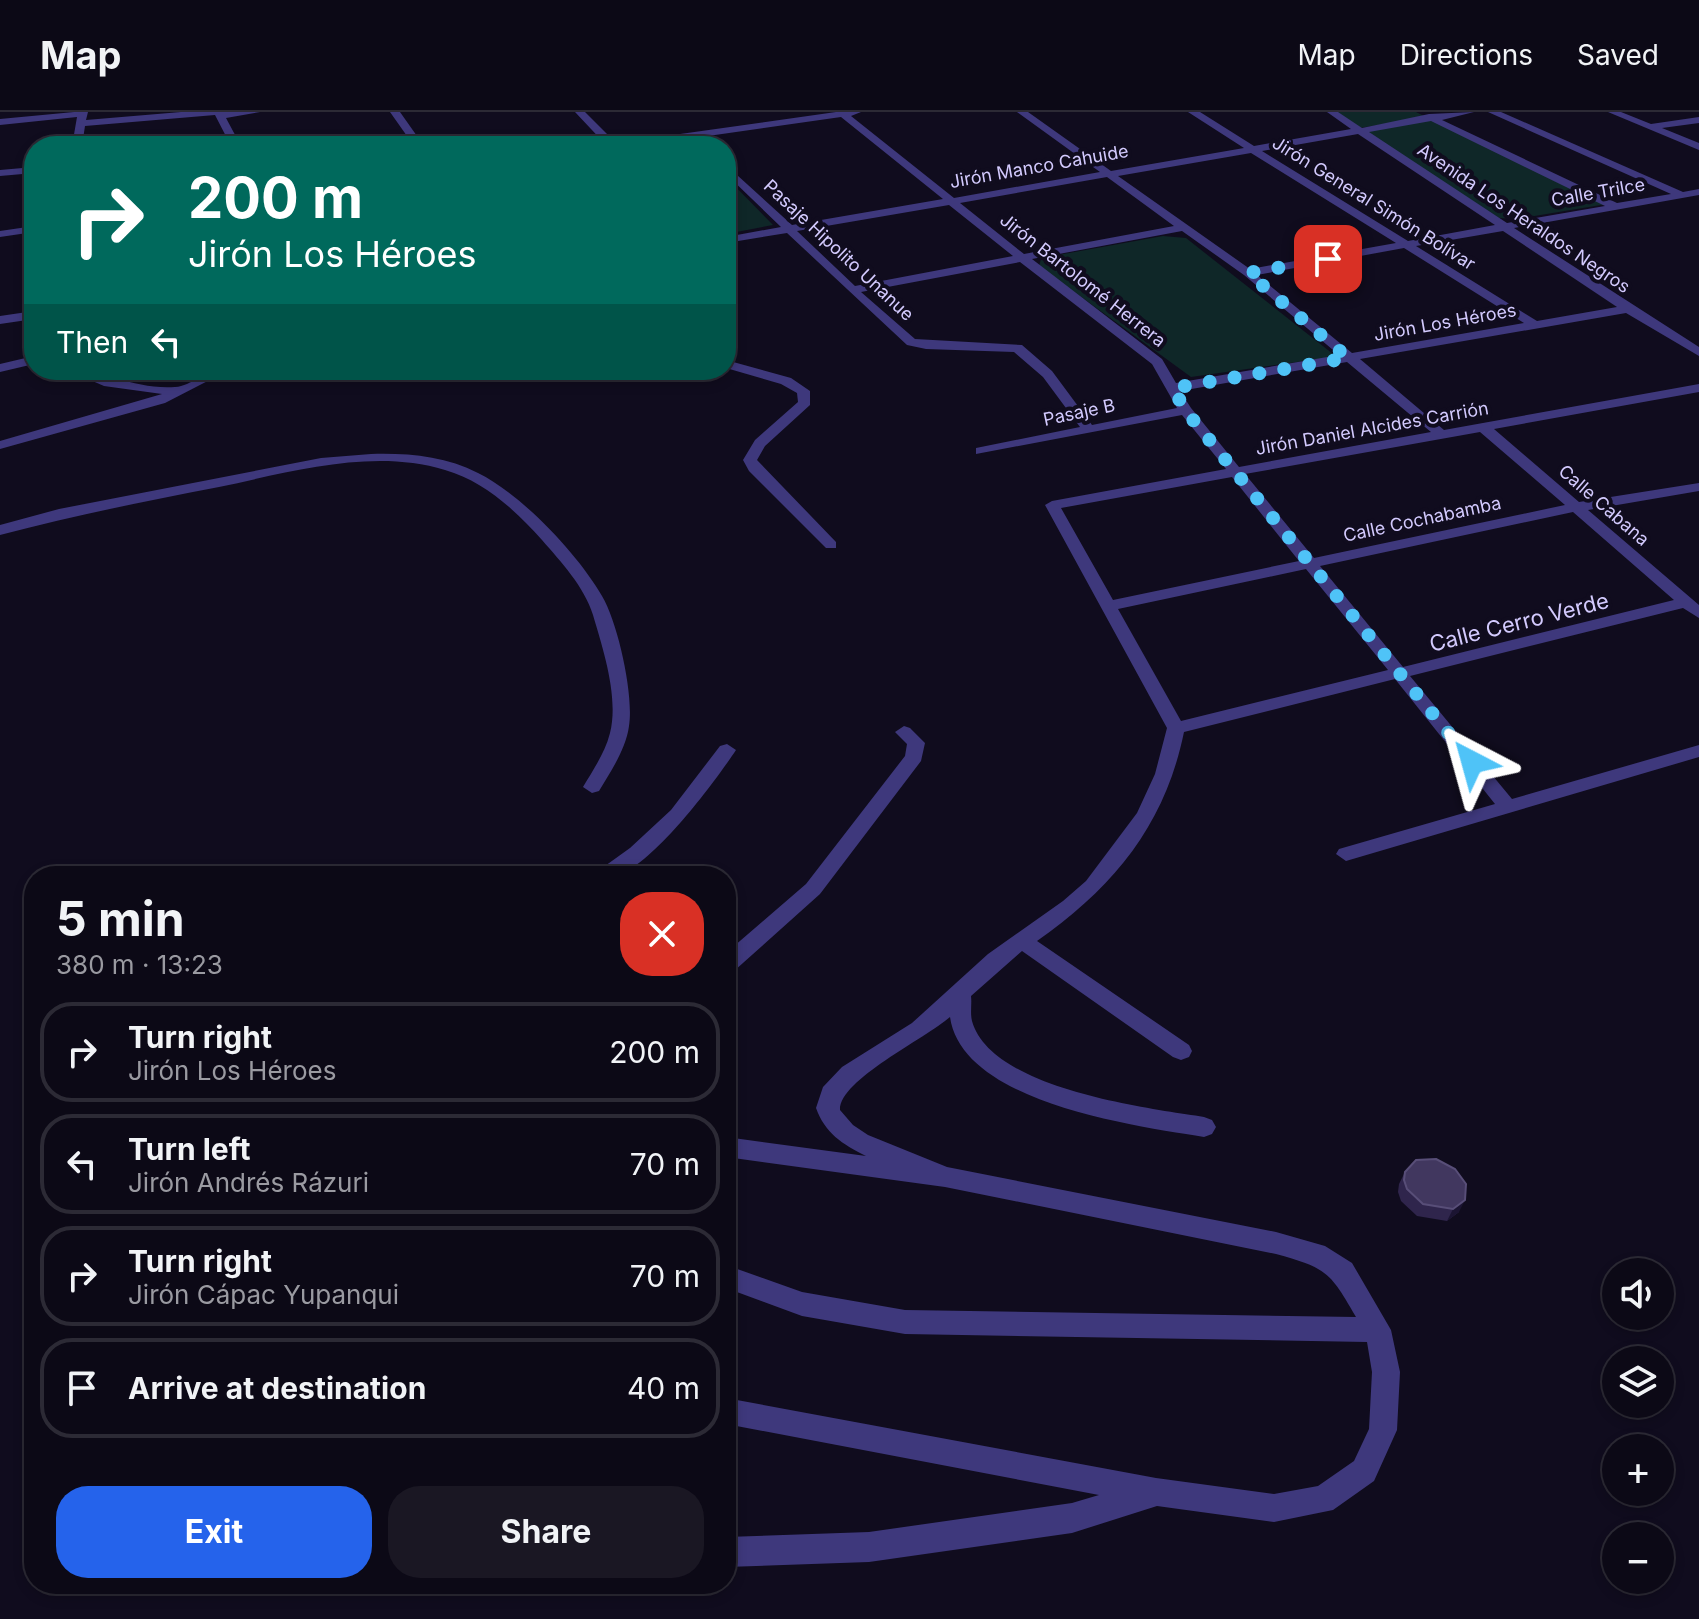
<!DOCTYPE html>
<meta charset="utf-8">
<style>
body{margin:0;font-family:Inter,sans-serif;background:#1a1723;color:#f1f3f6;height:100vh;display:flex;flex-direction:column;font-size:30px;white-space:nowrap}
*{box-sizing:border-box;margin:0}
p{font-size:26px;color:#9a9aa1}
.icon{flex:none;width:44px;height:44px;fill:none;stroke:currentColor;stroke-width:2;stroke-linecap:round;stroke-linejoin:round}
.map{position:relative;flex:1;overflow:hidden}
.drawer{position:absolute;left:24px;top:754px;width:712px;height:728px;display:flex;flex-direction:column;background:#0c0916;border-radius:32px;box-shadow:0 4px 12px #0003,0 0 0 2px #2c2a35}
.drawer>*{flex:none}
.guide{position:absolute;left:24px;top:24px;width:712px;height:244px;border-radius:32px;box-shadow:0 4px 12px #0003,0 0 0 2px #2c2a35;background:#00695c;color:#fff;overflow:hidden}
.fabs{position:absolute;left:1602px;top:1146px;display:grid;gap:16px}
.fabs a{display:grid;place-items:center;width:72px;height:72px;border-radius:50%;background:#0c0916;box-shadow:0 4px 12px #0003,0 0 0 2px #2c2a35;font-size:40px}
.pin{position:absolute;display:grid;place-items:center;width:68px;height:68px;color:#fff;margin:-34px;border-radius:16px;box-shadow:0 4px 12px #0006}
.me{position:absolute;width:88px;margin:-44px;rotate:321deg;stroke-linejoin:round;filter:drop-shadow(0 0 6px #0008)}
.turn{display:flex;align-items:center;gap:28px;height:168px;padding:0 32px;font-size:36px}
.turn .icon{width:104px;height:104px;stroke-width:2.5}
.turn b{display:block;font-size:56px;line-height:68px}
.then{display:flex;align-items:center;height:76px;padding:0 32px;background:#0003;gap:16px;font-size:30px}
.round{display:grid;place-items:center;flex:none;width:84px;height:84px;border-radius:32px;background:#1a1723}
.summary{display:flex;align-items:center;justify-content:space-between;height:136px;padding:0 32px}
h1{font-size:48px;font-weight:700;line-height:60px}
.button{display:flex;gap:16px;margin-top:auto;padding:16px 32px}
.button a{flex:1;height:92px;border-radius:32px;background:#2563eb;color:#fff;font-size:32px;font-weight:700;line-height:92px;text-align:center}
.button a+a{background:#1a1723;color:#f1f3f6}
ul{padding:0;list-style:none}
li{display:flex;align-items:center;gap:24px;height:100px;margin:0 16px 12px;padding:0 16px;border:4px solid #2c2a35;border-radius:32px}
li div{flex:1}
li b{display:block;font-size:30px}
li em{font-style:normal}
header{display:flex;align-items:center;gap:48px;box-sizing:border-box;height:112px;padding:0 40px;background:#0c0916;border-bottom:2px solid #2c2a35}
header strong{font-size:38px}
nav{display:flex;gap:44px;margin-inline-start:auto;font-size:28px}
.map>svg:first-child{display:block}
.green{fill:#0f2728}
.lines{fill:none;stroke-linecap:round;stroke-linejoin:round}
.minor{fill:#3e387c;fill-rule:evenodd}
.wall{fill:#2f254c}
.shaded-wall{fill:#1b1432}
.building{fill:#41375f;stroke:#584e78;stroke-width:2}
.route{stroke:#4fc3f7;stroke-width:14;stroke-dasharray:0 25.2}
.labels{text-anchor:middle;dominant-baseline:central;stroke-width:8;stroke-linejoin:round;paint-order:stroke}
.far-street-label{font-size:18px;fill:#d3cafe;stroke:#100c1e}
.street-label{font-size:22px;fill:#d3cafe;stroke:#100c1e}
</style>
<header>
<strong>Map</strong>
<nav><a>Map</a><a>Directions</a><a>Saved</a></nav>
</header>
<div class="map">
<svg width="1699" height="1507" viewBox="0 0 1699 1507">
<rect width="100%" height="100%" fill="#100c1e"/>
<path class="green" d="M1335 0H1416L1426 5 1360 16Z
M1431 7 1607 92 1516 107 1499 106 1364 19Z
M726 65 773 113 726 122Z
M1163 124 1186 126 1333 242 1332 245 1191 265 1039 154 1041 147 1047 145Z"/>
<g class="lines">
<path class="minor" d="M74 0H88L86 8 181 0H260L226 6 241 34H231L215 3 85 14 82 34H72L77 5 0 13V7Z
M390 0H400L424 34H414Z
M575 0H585L616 31 836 0H861L851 4 954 86 1100 60 1017 0H1028L1111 59 1244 36 1188 0H1200L1254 34 1351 17 1327 0H1338L1362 16 1429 2 1474 0 1442 8 1617 91 1671 82 1488 0H1501L1683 80 1699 77V83L1514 116 1699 235V244L1626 201 1360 247 1444 318 1699 272V280L1494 317 1579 390 1699 371V379L1588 398 1699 493V506L1683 496 1410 564 1512 687 1699 633V645L1346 749 1336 742 1339 737 1495 692 1395 567 1184 620C1165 713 1114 775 1037 829L1189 933 1192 939 1189 945 1181 948 1173 945 1022 839 971 884C972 892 970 901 972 909 991 977 1146 996 1204 1005L1212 1008 1216 1015 1212 1022 1204 1025C1136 1014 962 991 950 905 925 927 839 968 840 998L853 1013 868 1023 947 1055 1276 1120 1325 1134 1352 1151 1391 1218 1400 1260 1397 1318 1374 1369 1333 1398 1274 1410 1157 1394 1072 1421 869 1450 726 1455V1425L869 1420 1072 1391 1099 1383 726 1312V1286L1156 1366 1274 1382 1318 1374 1354 1349 1369 1317 1372 1260 1367 1230 905 1222 802 1204 726 1176V1153L802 1180 905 1198 1356 1205C1330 1160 1327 1156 1276 1142L945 1075 726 1045V1025L866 1044C842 1032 825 1021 816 996L823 975 842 955 912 911 988 842 1063 789 1086 769 1137 701 1155 662 1167 616 1045 393 1052 389 1226 357 1182 303 976 342V336L1080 315 1043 265 1014 240 926 237 907 233 787 121 726 131V125L781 115 726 62V53L792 113 943 87 841 5 638 34H607ZM1431 9 1605 94 1507 111 1369 20ZM1358 22 1495 113 1408 129 1262 39ZM1251 41 1396 131 1250 157 1118 64ZM1107 65 1174 114 1024 142 960 91ZM949 93 1013 144 855 174 797 119ZM1182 119 1244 163 1339 243 1176 271 1162 247 1032 147ZM1503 119 1617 195 1537 209 1416 134ZM1404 136 1524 211 1352 241 1257 163ZM1020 150 1152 252 1177 296 1092 313 1052 259 1022 233 915 227 861 180ZM1347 250 1431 320 1239 355 1191 296 1180 279ZM1480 320 1565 393 1314 446 1245 362ZM1232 365 1299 449 1113 488 1061 396ZM1573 400 1674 488 1403 555 1320 454ZM1306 457 1388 558 1181 609 1118 497Z
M1608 0H1621L1651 12 1699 5V11L1662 16 1699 31V38Z
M34 55V61L0 64V58Z
M34 114V120L0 125V119Z
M34 199V207L0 212V204Z
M34 244V252L0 260V252Z
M726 248 791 266 810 279V293L765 334 757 348 836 430V436H826L749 359 743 348 755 328 798 290 797 281 781 272 726 256Z
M67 258C102 258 137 278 175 275 192 274 204 258 229 258L165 291 0 337V329L162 282 104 274Z
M371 342C408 341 445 344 478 361 521 382 578 442 602 484 618 511 634 583 629 614 626 637 611 659 599 679L592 681 583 675C593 658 605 641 610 621 619 585 603 537 593 503 584 474 561 450 542 428 516 399 484 369 445 358 372 336 291 360 219 375 145 389 73 404 0 423V413L59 397 321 346Z
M904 614 910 616 925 631 921 649 820 782 734 859 726 861V841L806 772 905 644 907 632 895 620Z
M727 632 736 638C714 671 654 752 616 764 609 766 598 764 591 764L630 736 671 698 720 634Z"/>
</g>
<path class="wall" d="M1405 1060 1459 1100 1447 1109 1417 1104 1401 1089 1398 1080 1399 1072Z"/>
<path class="shaded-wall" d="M1465 1088 1459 1100 1447 1109 1453 1097Z"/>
<path class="building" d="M1436 1047 1455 1057 1466 1072 1465 1088 1453 1097 1423 1092 1407 1077 1404 1068 1405 1060 1416 1048Z"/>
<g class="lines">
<path class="route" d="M1328 147 1248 161 1348 246 1173 276 1185 298 1472 650"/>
</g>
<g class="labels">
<g class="far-street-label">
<text transform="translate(1039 54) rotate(-10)">Jirón Manco Cahuide</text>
<text transform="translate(1598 80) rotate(-10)">Calle Trilce</text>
<text transform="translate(1374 91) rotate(32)">Jirón General Simón Bolívar</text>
<text transform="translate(1524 106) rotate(34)">Avenida Los Heraldos Negros</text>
<text transform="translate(839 138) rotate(43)">Pasaje Hipolito Unanue</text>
<text transform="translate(1083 168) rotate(38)">Jirón Bartolomé Herrera</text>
<text transform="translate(1445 210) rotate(-10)">Jirón Los Héroes</text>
<text transform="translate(1079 300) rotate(-12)">Pasaje B</text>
<text transform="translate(1372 316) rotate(-10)">Jirón Daniel Alcides Carrión</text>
<text transform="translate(1604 393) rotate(41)">Calle Cabana</text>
<text transform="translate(1422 407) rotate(-12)">Calle Cochabamba</text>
</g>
<g class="street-label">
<text transform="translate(1519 510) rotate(-14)">Calle Cerro Verde</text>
</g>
</g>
</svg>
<div class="fabs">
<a><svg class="icon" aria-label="sound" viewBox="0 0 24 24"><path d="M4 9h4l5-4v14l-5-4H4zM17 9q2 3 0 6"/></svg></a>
<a><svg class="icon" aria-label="layers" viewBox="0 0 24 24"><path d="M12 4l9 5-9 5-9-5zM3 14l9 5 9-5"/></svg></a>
<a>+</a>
<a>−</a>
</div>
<div class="pin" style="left:1328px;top:147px;background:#d93025"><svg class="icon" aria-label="arrive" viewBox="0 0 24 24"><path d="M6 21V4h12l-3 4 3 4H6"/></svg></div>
<svg class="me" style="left:1472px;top:650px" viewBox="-20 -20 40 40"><path d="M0-17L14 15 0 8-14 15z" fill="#4fc3f7" stroke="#fff" stroke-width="4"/></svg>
<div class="guide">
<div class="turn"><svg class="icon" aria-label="right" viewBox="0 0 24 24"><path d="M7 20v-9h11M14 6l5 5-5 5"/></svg><div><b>200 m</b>Jirón Los Héroes</div></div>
<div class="then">Then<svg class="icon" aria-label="left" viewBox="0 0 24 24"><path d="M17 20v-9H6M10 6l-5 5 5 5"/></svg></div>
</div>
<section class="drawer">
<div class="summary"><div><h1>5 min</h1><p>380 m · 13:23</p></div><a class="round" style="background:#d93025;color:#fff"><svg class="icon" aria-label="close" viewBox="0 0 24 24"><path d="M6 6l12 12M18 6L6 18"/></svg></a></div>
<ul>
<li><svg class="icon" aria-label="right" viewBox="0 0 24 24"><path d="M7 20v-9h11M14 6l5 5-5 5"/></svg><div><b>Turn right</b><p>Jirón Los Héroes</p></div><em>200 m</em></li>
<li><svg class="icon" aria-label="left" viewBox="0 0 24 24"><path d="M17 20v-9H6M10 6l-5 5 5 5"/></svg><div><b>Turn left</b><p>Jirón Andrés Rázuri</p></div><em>70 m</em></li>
<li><svg class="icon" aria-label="right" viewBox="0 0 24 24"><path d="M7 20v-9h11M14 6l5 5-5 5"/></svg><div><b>Turn right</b><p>Jirón Cápac Yupanqui</p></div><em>70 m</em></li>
<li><svg class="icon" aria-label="arrive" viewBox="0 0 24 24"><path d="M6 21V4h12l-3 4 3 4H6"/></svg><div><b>Arrive at destination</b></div><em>40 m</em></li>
</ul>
<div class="button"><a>Exit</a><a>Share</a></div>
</section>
</div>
